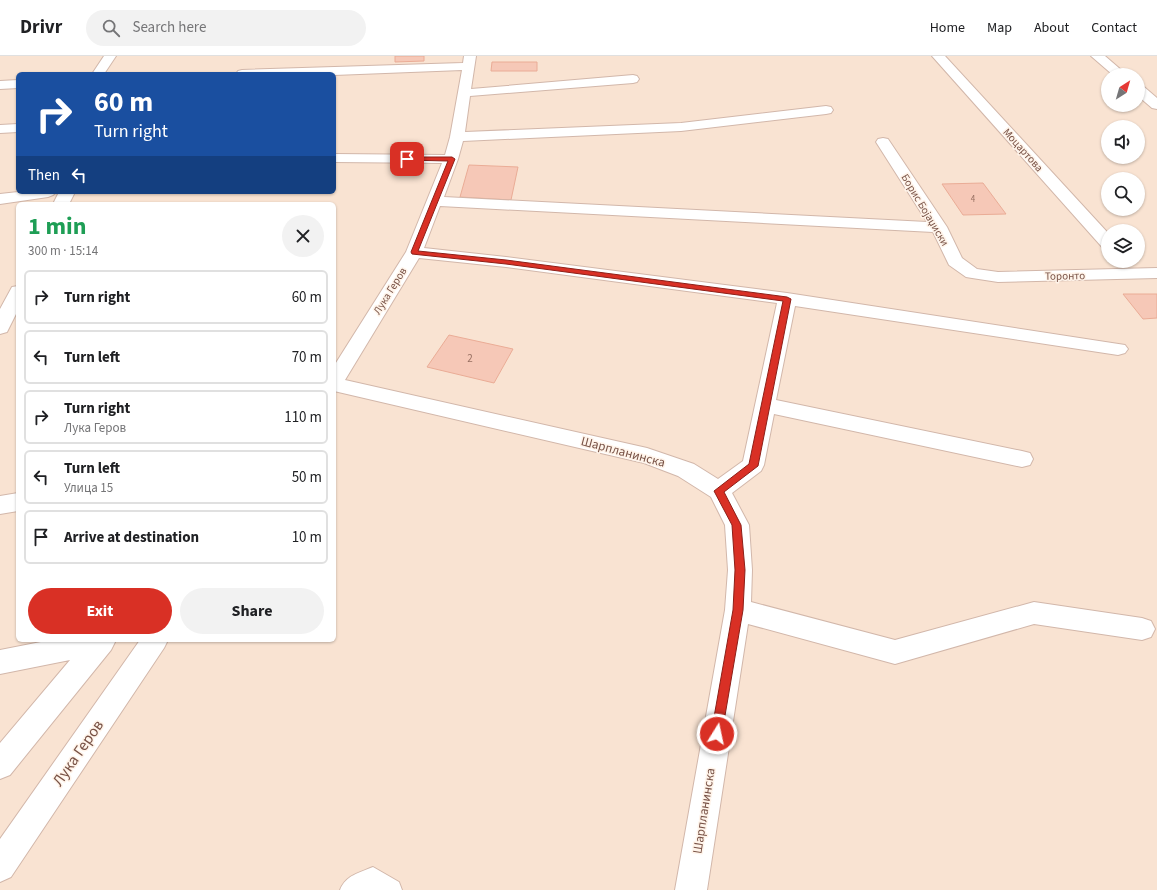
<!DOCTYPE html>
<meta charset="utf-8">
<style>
body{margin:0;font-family:"Source Sans 3",sans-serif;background:#f2f2f2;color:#202124;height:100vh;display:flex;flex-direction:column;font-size:15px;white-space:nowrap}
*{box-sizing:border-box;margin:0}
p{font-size:13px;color:#757577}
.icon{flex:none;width:22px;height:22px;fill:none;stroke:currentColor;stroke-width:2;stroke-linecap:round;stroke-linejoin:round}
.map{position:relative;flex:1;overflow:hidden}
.details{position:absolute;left:16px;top:146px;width:320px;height:440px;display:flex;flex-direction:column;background:#fff;border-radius:6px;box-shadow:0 1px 3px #0004}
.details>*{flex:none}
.guide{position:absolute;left:16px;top:16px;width:320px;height:122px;border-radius:6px;box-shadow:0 1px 3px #0004;background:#1a4fa0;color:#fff;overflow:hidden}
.needle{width:26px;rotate:37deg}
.tools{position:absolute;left:1101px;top:12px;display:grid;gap:8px}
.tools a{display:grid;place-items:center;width:44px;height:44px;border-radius:50%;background:#fff;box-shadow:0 1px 3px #0004;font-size:20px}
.pin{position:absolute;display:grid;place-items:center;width:34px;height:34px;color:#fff;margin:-17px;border-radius:8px;box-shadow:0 2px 6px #0006}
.me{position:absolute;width:44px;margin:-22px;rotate:10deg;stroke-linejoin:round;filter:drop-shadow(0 0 3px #0008)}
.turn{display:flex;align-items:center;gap:14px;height:84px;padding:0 12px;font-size:18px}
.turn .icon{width:52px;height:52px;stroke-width:2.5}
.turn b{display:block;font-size:28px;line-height:34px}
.then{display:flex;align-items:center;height:38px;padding:0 12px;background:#0003;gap:8px;font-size:15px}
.round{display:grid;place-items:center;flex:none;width:42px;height:42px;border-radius:21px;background:#f2f2f2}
.headline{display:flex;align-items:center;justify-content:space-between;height:68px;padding:0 12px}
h1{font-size:24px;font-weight:700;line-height:30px;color:#1e9e55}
.button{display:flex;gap:8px;margin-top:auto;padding:8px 12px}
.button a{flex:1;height:46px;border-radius:24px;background:#d93025;color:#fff;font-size:16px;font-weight:700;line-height:46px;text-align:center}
.button a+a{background:#f2f2f2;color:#202124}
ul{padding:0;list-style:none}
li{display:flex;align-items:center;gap:12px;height:54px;margin:0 8px 6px;padding:0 4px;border:2px solid #e0e0e0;border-radius:6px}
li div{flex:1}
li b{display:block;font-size:15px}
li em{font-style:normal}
header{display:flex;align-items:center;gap:24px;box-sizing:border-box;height:56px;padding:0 20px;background:#fff;border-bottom:1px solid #e0e0e0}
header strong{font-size:19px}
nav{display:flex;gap:22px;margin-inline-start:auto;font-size:14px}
.search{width:280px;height:36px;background:#f2f2f2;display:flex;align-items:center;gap:10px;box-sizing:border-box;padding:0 14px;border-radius:22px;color:#757577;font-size:15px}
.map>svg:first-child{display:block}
.residential{fill:#f9e3d2;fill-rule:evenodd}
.building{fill:#f6c8b7;stroke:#eaac96}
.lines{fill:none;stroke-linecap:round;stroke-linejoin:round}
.service-casing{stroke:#d2b7aa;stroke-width:2}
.minor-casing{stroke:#d2b7aa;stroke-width:2}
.service{fill:#fff;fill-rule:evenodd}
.minor{fill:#fff;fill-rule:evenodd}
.route{fill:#d93025;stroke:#8d1f18}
.labels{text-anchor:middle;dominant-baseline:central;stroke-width:3;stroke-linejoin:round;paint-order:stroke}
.far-number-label{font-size:9px;fill:#987062}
.far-street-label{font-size:11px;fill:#785246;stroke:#fff4ea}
.number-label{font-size:11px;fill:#987062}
.street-label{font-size:13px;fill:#785246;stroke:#fff4ea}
.near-street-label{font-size:16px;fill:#785246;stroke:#fff4ea}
</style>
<header>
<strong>Drivr</strong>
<div class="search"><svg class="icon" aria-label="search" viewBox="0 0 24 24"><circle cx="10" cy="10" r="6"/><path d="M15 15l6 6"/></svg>Search here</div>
<nav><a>Home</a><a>Map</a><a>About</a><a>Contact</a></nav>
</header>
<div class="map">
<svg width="1157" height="834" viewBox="0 0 1157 834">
<rect width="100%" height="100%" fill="#fef0e2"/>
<path class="residential" d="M0 0H1157V834H0ZM18 18H334V136H18ZM1108 19H1138V49H1108ZM1108 71H1138V101H1108ZM1108 123H1138V153H1108ZM18 148H334V584H18ZM1108 175H1138V205H1108Z"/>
<path class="building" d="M395 0H424V5L395 6Z
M492 6H537V15H491Z
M469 109 518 111 511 144 460 141Z
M983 127 1006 158 963 159 942 128Z
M1123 238H1157V262L1143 263Z
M449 279 513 293 494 327 427 311Z"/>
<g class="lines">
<g class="service-casing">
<path id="service" d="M373 811 399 826 402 834H340C346 819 359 817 373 811Z"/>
</g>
<g class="minor-casing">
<path id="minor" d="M104 0H116L104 18H92Z
M464 0H476L471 33 633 19 637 20 639 23 637 26 633 27 470 40 465 76 681 67 826 50 831 51 833 54 831 57 826 58 681 75 463 85 458 103 444 141 927 166 876 86 878 83 883 82 888 83 947 171 962 202 977 213 998 216 1157 212V222L998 226 972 222 966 221 949 209 933 176 440 150 424 192 506 201 787 237 1125 289 1128 293 1125 297 1118 299 795 250 776 344 1022 395 1030 397 1033 403 1030 409 1022 411 774 358 764 409 761 415 732 437 749 469 752 514 751 546 895 584 1034 546 1142 562 1151 565 1155 573 1151 581 1142 584 1034 568 895 608 748 568 707 834H675L725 554 728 514 725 469 711 441 678 420 644 407 334 335V310L406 196 442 107 334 106V98L445 99 450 81 462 14 334 19 236 18 238 15 242 14 463 7ZM419 202 506 211 777 247 743 405 718 423 694 408 647 392 345 324Z
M932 0H945L1108 177V192L1102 191Z
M1091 0H1105L1127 19H1113Z
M18 24V32L0 33V25Z
M1138 29 1143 30 1157 42V53L1152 52 1138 40Z
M18 68V76L0 77V69Z
M18 136H56L53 139 48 141 0 148V138Z
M59 136H75L69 148H53Z
M18 230V254L7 276 0 278V253L12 231Z
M18 437V455L0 458V440Z
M51 584H116L111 594 10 719 0 723V687L70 604 0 618V594Z
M140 584H168L164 592 11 821 0 826V783Z"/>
</g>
<use href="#service" class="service"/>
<use href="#minor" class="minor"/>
</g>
<path class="route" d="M407 101H452L455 103 418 195 506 204 787 241 791 243 758 410 724 436 741 469 745 514 743 554 721 683 717 684 713 683 711 678 733 554 735 514 732 469 714 435 749 408 783 245 506 208 412 198 411 196 448 105 405 104 404 103Z"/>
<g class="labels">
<g class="far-number-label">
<text x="973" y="143">4</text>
</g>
<g class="far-street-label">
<text transform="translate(1023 94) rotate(48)">Моцартова</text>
<text transform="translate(925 154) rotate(59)">Борис Бојаџиски</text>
<text transform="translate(1065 220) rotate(-1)">Торонто</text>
<text transform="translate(390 235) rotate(-58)">Лука Геров</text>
</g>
<g class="number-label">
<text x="470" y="302">2</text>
</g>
<g class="street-label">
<text transform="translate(623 396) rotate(15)">Шарпланинска</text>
<text transform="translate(704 755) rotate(-81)">Шарпланинска</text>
</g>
<g class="near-street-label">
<text transform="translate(78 697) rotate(-55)">Лука Геров</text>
</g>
</g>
</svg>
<div class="tools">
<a><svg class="needle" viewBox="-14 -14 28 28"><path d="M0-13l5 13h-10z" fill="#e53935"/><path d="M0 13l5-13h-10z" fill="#757577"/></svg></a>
<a><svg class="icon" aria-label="sound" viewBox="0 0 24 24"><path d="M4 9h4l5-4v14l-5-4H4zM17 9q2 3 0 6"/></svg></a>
<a><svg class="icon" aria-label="search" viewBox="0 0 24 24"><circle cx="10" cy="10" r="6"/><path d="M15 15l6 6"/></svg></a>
<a><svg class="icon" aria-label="layers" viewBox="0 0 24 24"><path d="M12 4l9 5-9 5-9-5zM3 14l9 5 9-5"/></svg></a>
</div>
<div class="pin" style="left:407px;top:103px;background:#d93025"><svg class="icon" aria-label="arrive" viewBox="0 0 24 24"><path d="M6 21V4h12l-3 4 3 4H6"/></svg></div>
<svg class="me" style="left:717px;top:678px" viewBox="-20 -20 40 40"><circle r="17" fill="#d93025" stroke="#fff" stroke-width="3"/><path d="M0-11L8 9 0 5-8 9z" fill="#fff"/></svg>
<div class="guide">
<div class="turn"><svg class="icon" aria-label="right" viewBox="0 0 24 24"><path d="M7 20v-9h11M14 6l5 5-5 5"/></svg><div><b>60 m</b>Turn right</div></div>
<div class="then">Then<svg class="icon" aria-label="left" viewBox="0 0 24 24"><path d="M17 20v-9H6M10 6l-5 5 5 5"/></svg></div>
</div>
<section class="details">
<div class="headline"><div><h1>1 min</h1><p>300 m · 15:14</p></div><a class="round"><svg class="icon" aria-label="close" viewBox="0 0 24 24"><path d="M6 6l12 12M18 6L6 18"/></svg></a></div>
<ul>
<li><svg class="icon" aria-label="right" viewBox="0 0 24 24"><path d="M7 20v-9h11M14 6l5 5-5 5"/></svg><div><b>Turn right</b></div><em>60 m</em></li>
<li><svg class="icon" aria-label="left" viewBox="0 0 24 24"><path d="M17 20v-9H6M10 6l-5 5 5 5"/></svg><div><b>Turn left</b></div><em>70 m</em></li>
<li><svg class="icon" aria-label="right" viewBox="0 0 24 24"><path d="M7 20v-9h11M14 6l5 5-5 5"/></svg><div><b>Turn right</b><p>Лука Геров</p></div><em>110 m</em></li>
<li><svg class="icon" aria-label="left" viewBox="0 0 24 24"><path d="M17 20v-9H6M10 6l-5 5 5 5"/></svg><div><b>Turn left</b><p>Улица 15</p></div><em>50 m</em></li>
<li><svg class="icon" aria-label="arrive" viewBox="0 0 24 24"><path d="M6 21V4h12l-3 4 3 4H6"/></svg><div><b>Arrive at destination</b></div><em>10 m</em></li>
</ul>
<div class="button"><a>Exit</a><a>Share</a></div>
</section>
</div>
